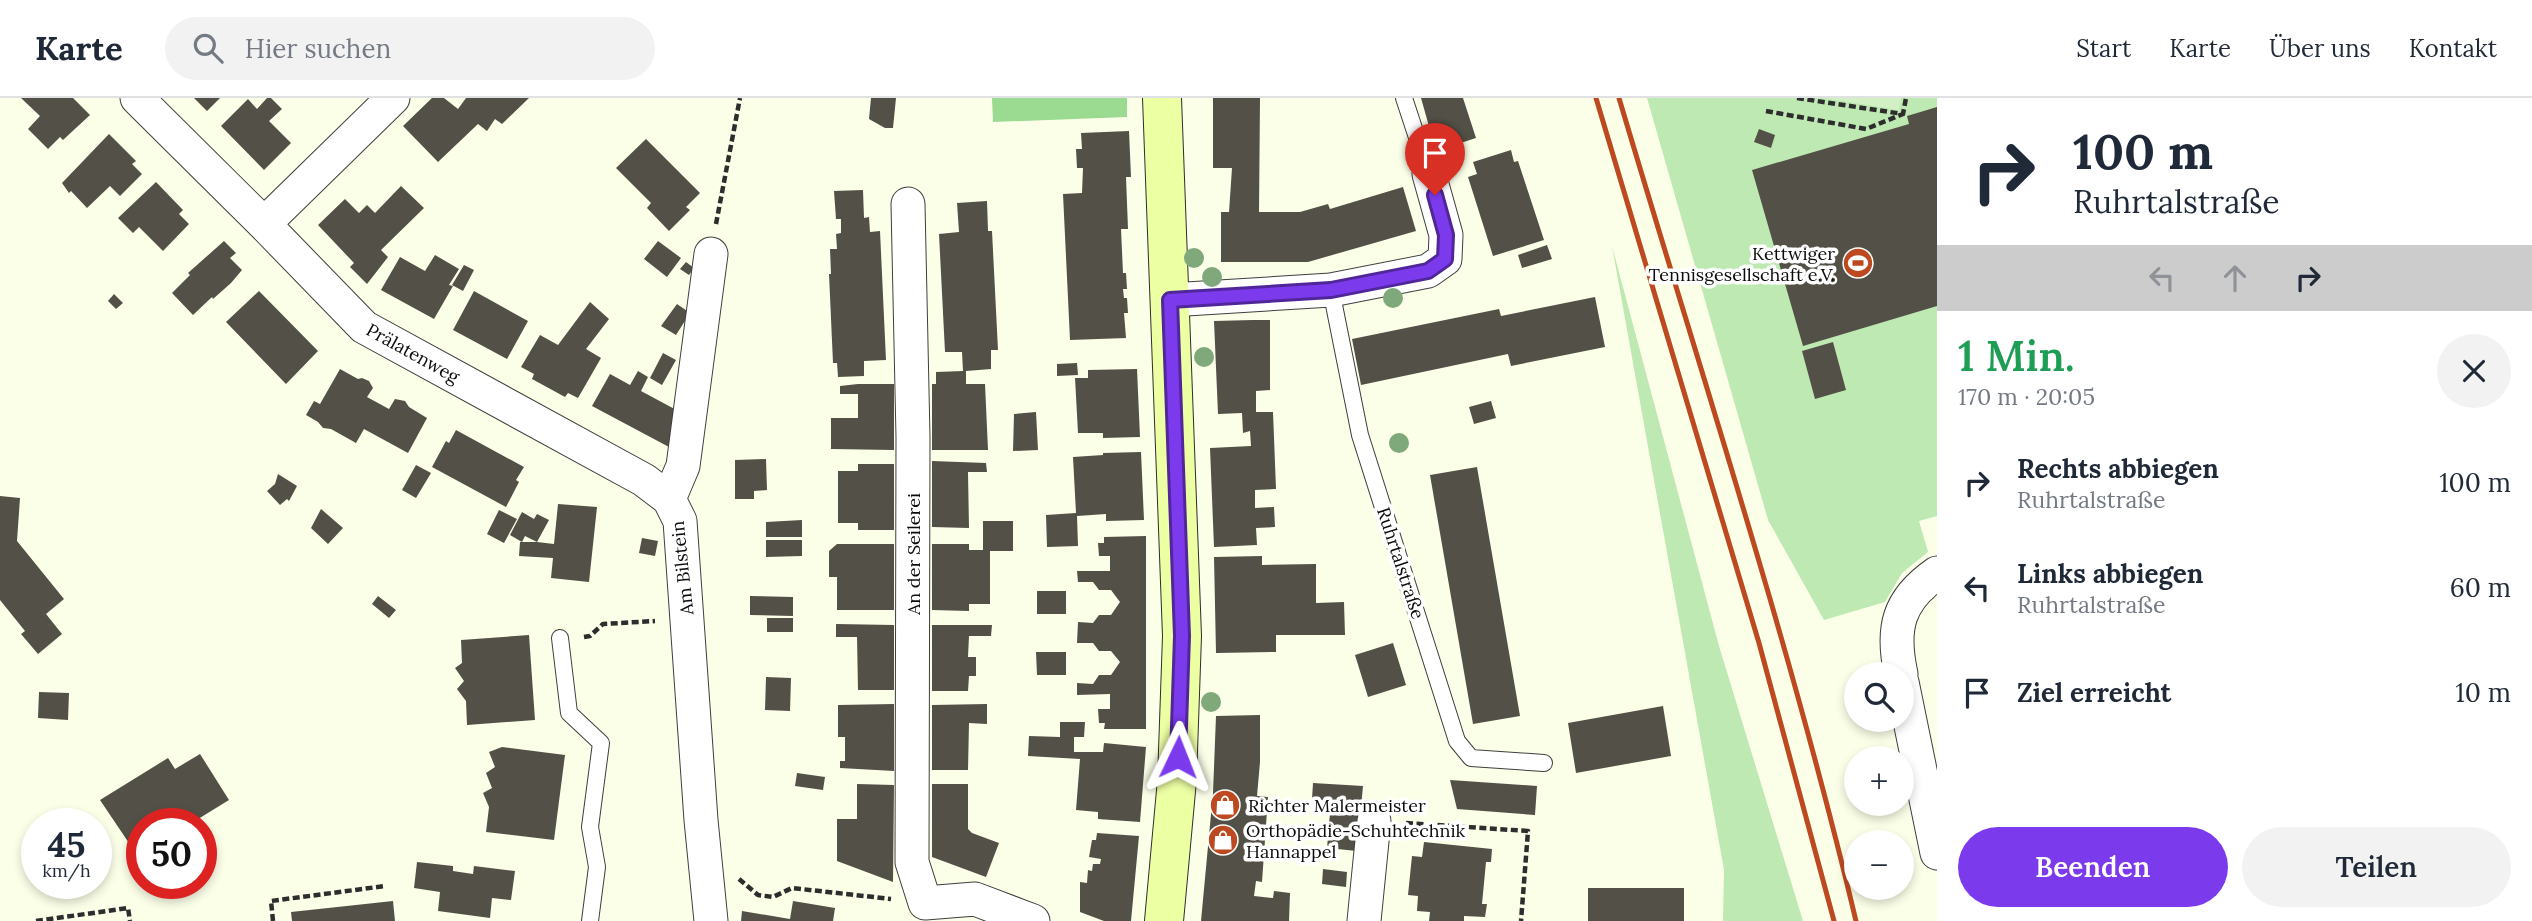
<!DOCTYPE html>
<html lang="de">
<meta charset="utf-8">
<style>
body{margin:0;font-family:Lora,serif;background:#f2f2f3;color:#1f2937;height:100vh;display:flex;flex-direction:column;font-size:26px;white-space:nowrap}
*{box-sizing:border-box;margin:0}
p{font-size:23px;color:#747a83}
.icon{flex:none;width:38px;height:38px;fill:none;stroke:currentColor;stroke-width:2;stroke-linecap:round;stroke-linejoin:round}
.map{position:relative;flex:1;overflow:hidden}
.side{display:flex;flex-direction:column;background:#fff;width:595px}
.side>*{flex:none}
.banner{background:#fff;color:#1f2937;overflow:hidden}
.tools{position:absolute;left:1844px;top:564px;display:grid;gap:14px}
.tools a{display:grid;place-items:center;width:70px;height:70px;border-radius:50%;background:#fff;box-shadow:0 4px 10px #0003;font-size:35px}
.speed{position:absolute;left:21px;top:710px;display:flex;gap:14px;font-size:35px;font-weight:700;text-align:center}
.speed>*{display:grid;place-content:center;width:91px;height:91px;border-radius:50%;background:#fff;box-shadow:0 4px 10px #0003;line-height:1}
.speed small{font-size:18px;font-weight:400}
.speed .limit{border:10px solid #d22;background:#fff;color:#111}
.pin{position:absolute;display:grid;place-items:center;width:60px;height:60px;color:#fff;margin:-72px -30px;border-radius:50% 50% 50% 0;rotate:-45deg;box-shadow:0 0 7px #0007}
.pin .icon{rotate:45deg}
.me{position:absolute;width:77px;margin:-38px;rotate:2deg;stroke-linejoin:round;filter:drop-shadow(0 0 5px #0008)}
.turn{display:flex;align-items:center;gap:24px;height:147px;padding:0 21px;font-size:32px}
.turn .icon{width:91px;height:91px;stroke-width:2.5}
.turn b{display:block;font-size:49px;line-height:60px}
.lanes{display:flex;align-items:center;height:66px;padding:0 21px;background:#0003;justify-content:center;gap:35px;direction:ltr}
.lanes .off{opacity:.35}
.round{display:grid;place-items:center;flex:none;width:74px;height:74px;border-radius:37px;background:#f2f2f3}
.head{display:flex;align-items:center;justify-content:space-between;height:119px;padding:0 21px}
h1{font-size:42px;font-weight:600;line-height:52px;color:#1e9e55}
.action{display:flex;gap:14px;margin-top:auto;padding:14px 21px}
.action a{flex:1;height:80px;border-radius:42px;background:#7c3aed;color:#fff;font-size:28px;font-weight:600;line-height:80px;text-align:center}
.action a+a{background:#f2f2f3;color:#1f2937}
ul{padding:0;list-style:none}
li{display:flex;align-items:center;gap:21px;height:105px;padding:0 21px}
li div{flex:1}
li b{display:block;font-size:26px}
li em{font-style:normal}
header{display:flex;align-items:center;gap:42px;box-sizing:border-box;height:98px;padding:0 35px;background:#fff;border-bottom:2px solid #e0e1e3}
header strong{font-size:33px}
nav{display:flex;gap:38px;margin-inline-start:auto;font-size:24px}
.search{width:490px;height:63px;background:#f2f2f3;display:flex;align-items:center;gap:18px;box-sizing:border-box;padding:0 24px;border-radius:38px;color:#747a83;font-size:26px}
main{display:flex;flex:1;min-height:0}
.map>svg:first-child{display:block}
.green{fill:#bee9b2}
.forest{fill:#9bda91}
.pitch{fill:#d3f0c4}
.building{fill:#535047}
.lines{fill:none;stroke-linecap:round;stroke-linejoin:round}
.lane-casing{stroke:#3e3e3e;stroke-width:18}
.street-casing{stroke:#3e3e3e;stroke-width:35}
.secondary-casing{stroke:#2d2d2d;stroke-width:40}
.path{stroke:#2d2d2d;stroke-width:4.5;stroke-dasharray:7 3.5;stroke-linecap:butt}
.lane{stroke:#fff;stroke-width:16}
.street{stroke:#fff;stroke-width:33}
.secondary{stroke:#edffa3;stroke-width:38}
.rail{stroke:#bd4920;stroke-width:5}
.tree{fill:#80a97b}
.route-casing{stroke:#51269a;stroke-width:18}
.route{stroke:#7c3aed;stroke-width:12}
.labels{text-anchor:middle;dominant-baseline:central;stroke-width:7;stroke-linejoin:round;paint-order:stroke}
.poi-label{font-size:18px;fill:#0b0b0b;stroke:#fff;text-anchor:start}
.street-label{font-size:18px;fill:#0b0b0b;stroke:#fff}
</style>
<header>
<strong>Karte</strong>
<div class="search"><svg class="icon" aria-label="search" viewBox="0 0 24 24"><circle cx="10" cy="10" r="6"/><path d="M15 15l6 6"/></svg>Hier suchen</div>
<nav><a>Start</a><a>Karte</a><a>Über uns</a><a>Kontakt</a></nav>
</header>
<main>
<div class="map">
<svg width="1937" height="823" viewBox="0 0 1937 823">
<rect width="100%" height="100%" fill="#fcffe8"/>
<path class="green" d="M1647 0H1937V418L1919 423 1928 454 1902 475 1885 504 1824 522 1768 422Z
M1612 148 1719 548 1803 823H1723L1724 772Z"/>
<path class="forest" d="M992 0H1127V19L993 24Z"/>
<path class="pitch" d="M1824 0H1901L1899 12Z"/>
<path class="building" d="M21 0H73L90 17 63 42 60 39 48 51 28 31 40 18Z
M194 0H220L207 13Z
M267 0H271L282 11 269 23 291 45 264 72 221 28 248 1 257 11Z
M432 0H444L458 11 466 0H529L502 26 495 21 487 33 478 26 438 64 403 28Z
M871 0H896L893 30H885L869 21Z
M1213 0H1260L1259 114H1300L1328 106 1330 111 1403 89 1416 133 1308 164H1221V114H1229L1232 70H1213Z
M1421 0H1463L1476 40 1436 53Z
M1937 9V208L1803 248 1752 72 1909 26 1907 18Z
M1759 31 1775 37 1771 50 1754 44Z
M1129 33 1131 79H1126L1128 131H1121L1123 175H1126L1127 191H1123L1124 200H1127L1128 215H1124L1126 240 1070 242 1063 96 1082 95 1083 70H1077L1076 51H1082L1081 35Z
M109 36 136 63 132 66 142 76 120 98 110 88 87 110 71 93 69 95 62 85Z
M646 41 700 95 686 109 690 112 669 133 647 110 651 105 616 70Z
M1511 52 1514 64 1518 63 1544 142 1493 158 1468 79 1477 76 1473 64Z
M156 84 183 112 179 116 189 126 163 153 139 129 133 135 118 120Z
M401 88 424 110 381 152 388 159 367 186 350 169 354 165 318 127 345 101 359 115 367 107 375 115Z
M863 92 864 120 869 119 870 134 880 133 886 262 864 263V278L838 279 837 265H833L829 176H831L830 151H837L836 136 841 135V121H836L834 93Z
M987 103 988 133H992L998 252H991V271L966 273V286H985L988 352H932V286H936V274L963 273 962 254H945L939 136 959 134 957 105Z
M224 143 236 155 230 160 242 172 231 185 213 201 212 199 193 217 172 195 190 177 188 175Z
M658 143 681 160 667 179 644 161Z
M1547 147 1552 161 1522 170 1518 157Z
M435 157 459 171 449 187 453 188 434 221 381 192 400 159 425 173Z
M686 164 694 170 689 177 680 171Z
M464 167 474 172 463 193 452 187Z
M259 193 318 253 286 286 226 224Z
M474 193 528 223 507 261 453 232Z
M114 196 123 205 116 211 108 203Z
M1595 199 1605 249 1511 268 1508 256 1361 287 1352 241 1499 211 1501 218Z
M590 204 609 221 586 251 601 260 578 300 568 295 565 299 532 281 534 276 521 269 540 237 558 247Z
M677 206 690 215 676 237 661 228Z
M1253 222H1270V292L1256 293V314H1273L1276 391 1255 392V410L1274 409 1275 429 1256 430 1257 447 1214 449 1210 350 1251 348 1250 333 1243 335 1242 315 1218 316 1214 223Z
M1833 244 1846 292 1815 301 1802 253Z
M663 255 676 262 662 287 650 280Z
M1077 265 1078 277 1057 278V266Z
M340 271 358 281 362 280 369 283 373 290 367 299 389 311 395 301 405 303 409 309 427 320 408 355 364 331 356 345 331 331 323 330 318 324 306 317 314 303 320 306Z
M1137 271 1140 339 1103 340V335H1078L1075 280H1088V272Z
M638 273 648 279 641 293 682 315 669 349 592 308 610 276 630 287Z
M858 286H894V352L831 351V320H858V296H840V288Z
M1491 303 1496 320 1474 326 1469 309Z
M1036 314 1038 352 1013 353 1014 316Z
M456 332 524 369 516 382 519 384 506 409 432 369 446 343 449 345Z
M1141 354 1144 422 1106 423V416L1077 418 1078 448 1047 449 1046 417 1076 415 1073 359 1103 357V355Z
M766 361 767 392 754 393V401H735V362Z
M932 363 986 365 987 374H968L969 430 932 429Z
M858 366H894V432H858V425H838V373H858Z
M416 367 431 375 416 400 402 392Z
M1477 369 1520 618 1473 626 1430 377Z
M278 376 297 388 289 403 287 401 280 407 267 393 275 386Z
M0 398 20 400 17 443 64 501 46 516 62 536 38 556 21 536 25 533 0 502Z
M558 406 597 409 589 484 551 480 553 460 519 458 520 444H537L525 438 522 444 510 437 522 414 534 421 537 416 549 422 537 444 554 446Z
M321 411 343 430 328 446 311 430Z
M499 412 517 421 504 445 487 436Z
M802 422V439H766V424Z
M983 423H1013V453H990V506H969V513L932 512V446H969V452H983Z
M1146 438V631H1104L1105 625H1099L1098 611H1110V596L1077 597V585L1093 586 1099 577H1111L1120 564 1111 553H1099L1093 545H1077L1078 524 1093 525 1099 517H1111L1120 504 1111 492H1099L1093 484H1078L1077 473H1110V458H1099L1098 445H1104V439Z
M642 440 658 443 655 458 639 455Z
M766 442H802V458L766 459Z
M837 446H894V512H837V479H829V453Z
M1262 458V467L1316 466V505L1344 504 1345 537H1276V554L1216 555 1214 459Z
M1037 493H1066V516H1037Z
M378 498 396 512 389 520 372 506Z
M750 498 793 499V518L750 517Z
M767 520H793V534H767Z
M836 526 894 527V592H858L857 539H836Z
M932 527H992L991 538H969L968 559H976V578H969L968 593H932Z
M529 537 535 622 467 627 466 603 457 591 464 583 455 570 462 565 461 542Z
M1393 545 1406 587 1368 599 1355 557Z
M1036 554H1066V577H1037Z
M766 579 791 580 790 613 765 612Z
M39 594 69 595 68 622 38 620Z
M894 606V673L840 670V663H845V639H838V607Z
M987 606V626L969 625 968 672H932V607Z
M1663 608 1671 658 1576 675 1568 625Z
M1260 617V664L1257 698 1268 699 1262 784 1256 783 1254 798 1273 800 1274 793 1290 795 1289 823H1201L1213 695 1216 618Z
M1060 624H1085L1084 639H1074V654H1103L1104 645 1146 649 1140 724 1098 721V714L1076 712 1080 661 1028 658 1029 638 1060 639Z
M502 649 565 657 554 742 486 734 489 709 483 695 492 690 486 675 495 669 489 654Z
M200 656 229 702 190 726H142V753L137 757 100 702 168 660 175 671Z
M797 675 825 679 823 692 795 688Z
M1450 682 1537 688 1535 717 1457 711Z
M1313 685 1363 688 1357 753 1327 750 1331 703 1312 701Z
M857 686 894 687 893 784 837 763V721H857Z
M932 686H968V731L972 735 999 745 986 779 932 759Z
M1097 735 1139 738 1131 823H1104L1080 814V784L1087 785 1088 772 1092 773 1093 766H1100L1101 761 1089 759 1092 742H1096Z
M1424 744 1492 751 1491 764H1486L1482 806H1487L1485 819 1464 818V823H1429L1430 814 1417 813 1418 798 1408 797 1412 758 1422 759Z
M417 764 453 768V773L473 776 474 768 515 773 511 802 492 800 490 820 438 813 440 794 414 790Z
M1323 771 1347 774 1346 789 1322 786Z
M1588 790H1684V823H1588Z
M393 803 395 823H292L291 814Z
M793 803 835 810 833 823H741L742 813 790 821Z"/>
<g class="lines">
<g class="lane-casing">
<path id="lane" d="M1404 0 1429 76
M1331 192 1360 337 1457 643 1471 660 1544 665
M560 540 569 615 601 645 590 729 597 769 590 823"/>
</g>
<g class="street-casing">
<path id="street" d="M137 0 264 126 364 229 644 382 669 401 680 423 701 722 711 823
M908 106 913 339 912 764 925 805 975 801 1033 823
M264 126 393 0
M1170 202 1331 192 1428 173 1445 161 1446 137 1429 76
M669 401 683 368 711 156
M1901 576C1891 530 1898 502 1937 475
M1902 584 1937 755
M1364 823 1374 723"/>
</g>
<g class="secondary-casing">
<path id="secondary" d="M1162 0 1182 538 1177 682 1164 823"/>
</g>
<path class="path" d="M1797 0 1903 16 1906 0
M1766 13 1866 31 1903 16
M716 126 740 0
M584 539 590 538 603 526 655 523
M1406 725 1528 733 1521 823
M739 781 758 797 773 799 792 790 891 801
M36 823 128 810 130 823
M273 823 271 803 385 788"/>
<use href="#lane" class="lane"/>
<use href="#street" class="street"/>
<use href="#secondary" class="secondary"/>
<path class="rail" d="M1596 0 1759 545 1834 823
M1619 0C1700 273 1790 545 1856 823"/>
</g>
<g class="tree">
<circle cx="1194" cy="160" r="10"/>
<circle cx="1212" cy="179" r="10"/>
<circle cx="1393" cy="200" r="10"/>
<circle cx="1204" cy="259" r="10"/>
<circle cx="1399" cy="345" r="10"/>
<circle cx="1211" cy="604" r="10"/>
</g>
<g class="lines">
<g class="route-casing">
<path id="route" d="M1178 659 1182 538 1170 202 1331 192 1428 173 1445 161 1446 137 1435 97"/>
</g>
<use href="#route" class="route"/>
</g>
<defs>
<g id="stadium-disc" transform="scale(1.575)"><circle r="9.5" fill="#bd4920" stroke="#fff"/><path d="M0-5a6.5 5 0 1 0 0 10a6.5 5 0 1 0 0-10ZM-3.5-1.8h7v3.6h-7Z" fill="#fff"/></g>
<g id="shop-disc" transform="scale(1.575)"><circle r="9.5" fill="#bd4920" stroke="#fff"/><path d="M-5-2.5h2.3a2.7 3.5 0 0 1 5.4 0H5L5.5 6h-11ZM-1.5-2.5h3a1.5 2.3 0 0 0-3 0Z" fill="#fff"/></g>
</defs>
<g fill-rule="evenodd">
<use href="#stadium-disc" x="1858" y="165"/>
<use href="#shop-disc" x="1225" y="707"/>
<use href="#shop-disc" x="1223" y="742"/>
</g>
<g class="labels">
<g class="poi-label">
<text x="1835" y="155" text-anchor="end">Kettwiger<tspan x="1835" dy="21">Tennisgesellschaft e.V.</tspan></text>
<text x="1248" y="707">Richter Malermeister</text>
<text x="1246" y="732">Orthopädie-Schuhtechnik<tspan x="1246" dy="21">Hannappel</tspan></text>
</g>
<g class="street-label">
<text transform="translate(413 255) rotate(29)">Prälatenweg</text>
<text transform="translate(913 456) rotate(-90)">An der Seilerei</text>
<text transform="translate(1401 465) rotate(72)">Ruhrtalstraße</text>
<text transform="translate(682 470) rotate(-96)">Am Bilstein</text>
</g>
</g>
</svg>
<div class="tools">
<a><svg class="icon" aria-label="search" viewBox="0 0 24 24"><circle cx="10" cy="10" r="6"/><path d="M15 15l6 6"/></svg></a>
<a>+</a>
<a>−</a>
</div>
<div class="speed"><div>45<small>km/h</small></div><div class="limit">50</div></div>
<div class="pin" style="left:1435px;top:97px;background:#d93025"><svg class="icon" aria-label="arrive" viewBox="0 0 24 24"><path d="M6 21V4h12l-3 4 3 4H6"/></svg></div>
<svg class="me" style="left:1178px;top:659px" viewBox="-20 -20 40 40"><path d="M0-17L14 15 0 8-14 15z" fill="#7c3aed" stroke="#fff" stroke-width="4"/></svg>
</div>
<section class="side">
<div class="banner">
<div class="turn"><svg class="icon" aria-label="right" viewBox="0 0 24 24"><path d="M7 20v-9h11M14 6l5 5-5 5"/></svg><div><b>100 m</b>Ruhrtalstraße</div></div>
<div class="lanes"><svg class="icon off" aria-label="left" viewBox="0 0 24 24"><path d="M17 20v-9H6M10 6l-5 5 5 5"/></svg><svg class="icon off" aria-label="ahead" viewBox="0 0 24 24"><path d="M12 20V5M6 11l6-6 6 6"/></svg><svg class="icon" aria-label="right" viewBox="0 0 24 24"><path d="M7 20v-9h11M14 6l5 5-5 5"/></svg></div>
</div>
<div class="head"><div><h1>1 Min.</h1><p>170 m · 20:05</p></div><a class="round"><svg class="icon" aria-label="close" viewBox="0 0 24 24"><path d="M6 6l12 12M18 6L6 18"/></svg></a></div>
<ul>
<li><svg class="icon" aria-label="right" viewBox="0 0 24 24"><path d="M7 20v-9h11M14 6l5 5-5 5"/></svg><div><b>Rechts abbiegen</b><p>Ruhrtalstraße</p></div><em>100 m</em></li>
<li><svg class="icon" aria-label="left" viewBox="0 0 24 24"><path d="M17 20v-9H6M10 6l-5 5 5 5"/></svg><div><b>Links abbiegen</b><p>Ruhrtalstraße</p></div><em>60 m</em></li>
<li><svg class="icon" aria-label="arrive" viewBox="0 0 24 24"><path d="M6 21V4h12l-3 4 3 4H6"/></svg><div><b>Ziel erreicht</b></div><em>10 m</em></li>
</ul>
<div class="action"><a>Beenden</a><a>Teilen</a></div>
</section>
</main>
